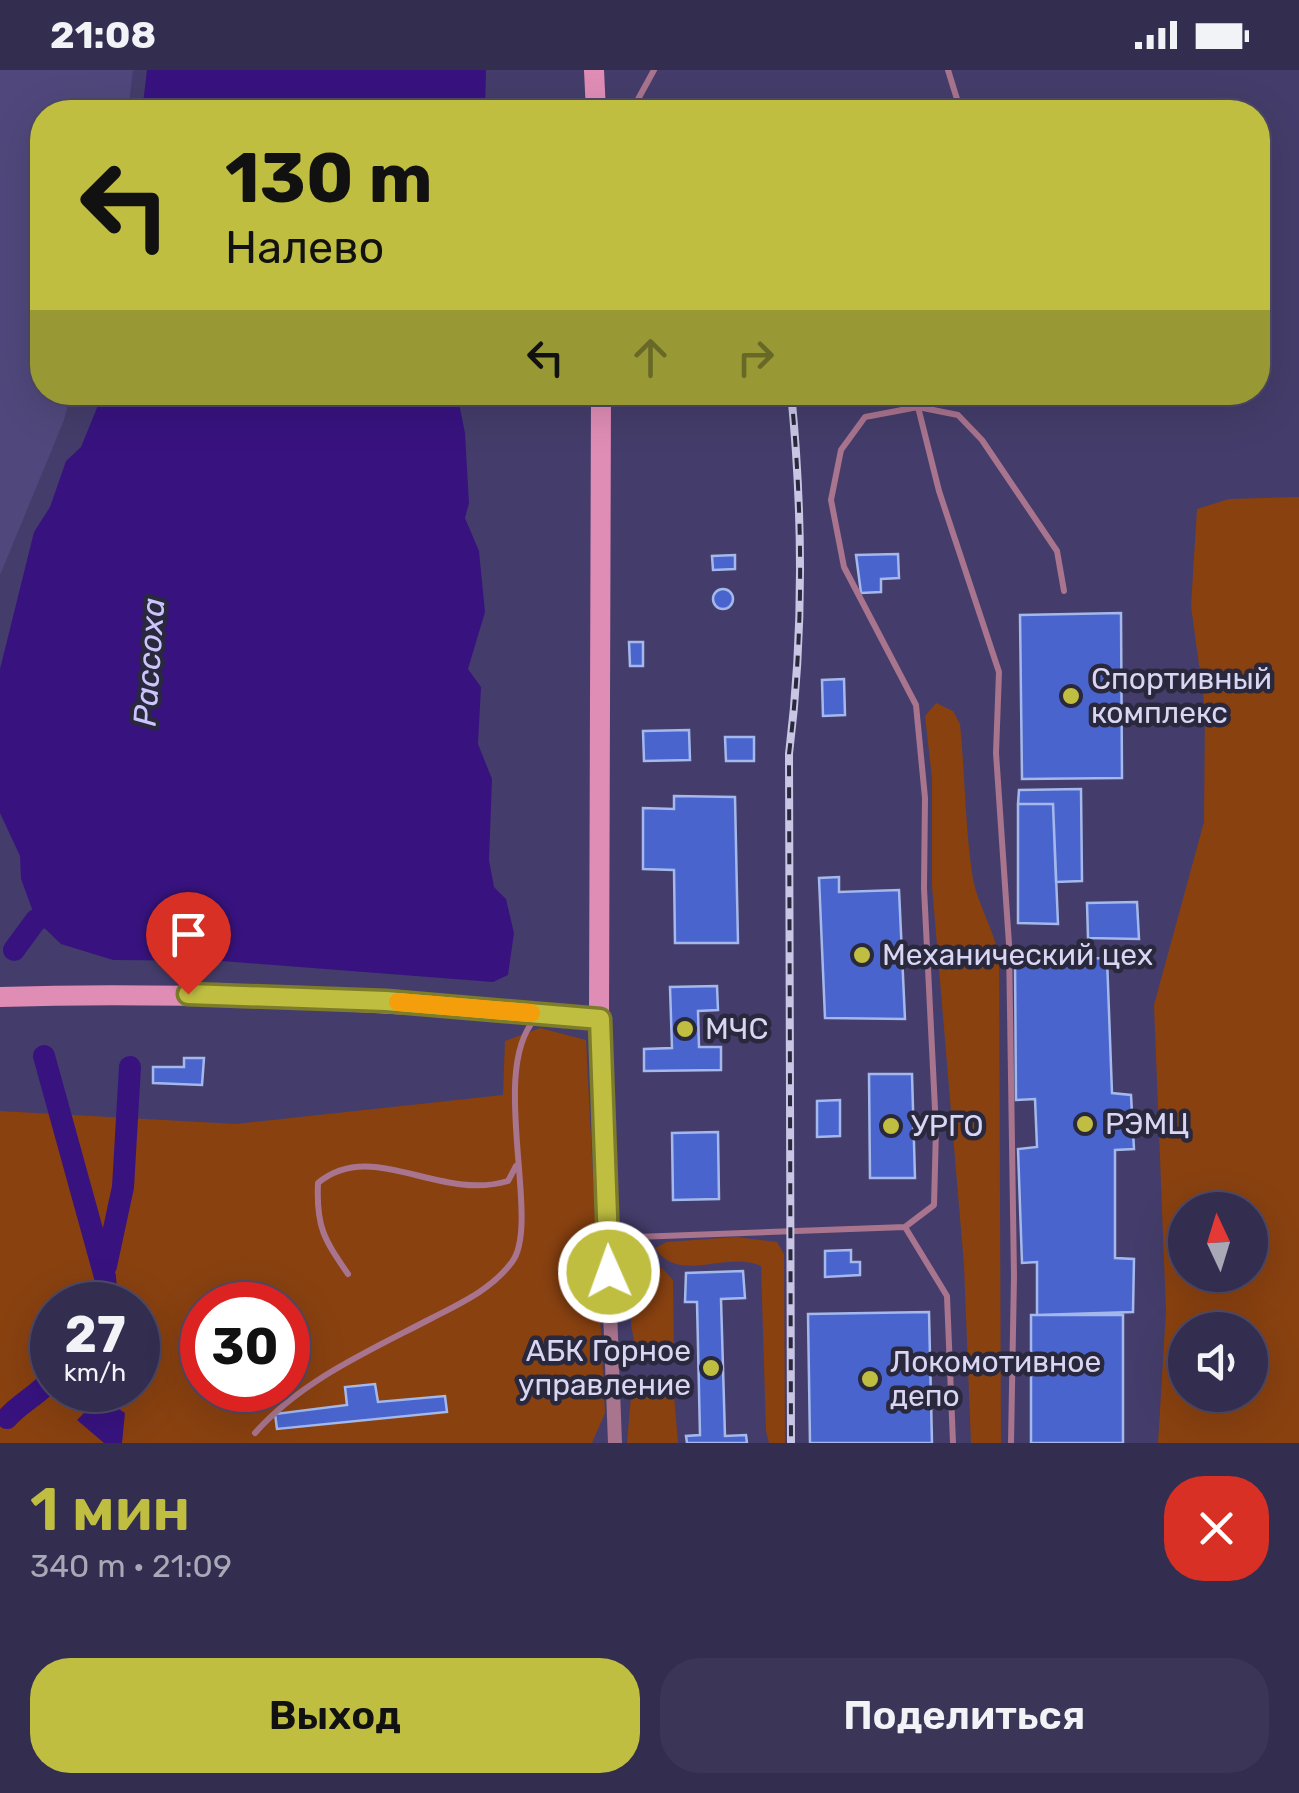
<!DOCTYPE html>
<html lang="ru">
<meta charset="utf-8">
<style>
body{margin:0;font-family:Rubik,sans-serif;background:#3b3657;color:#f1f3f6;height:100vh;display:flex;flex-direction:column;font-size:38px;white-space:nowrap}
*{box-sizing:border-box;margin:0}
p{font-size:32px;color:#a9a8b7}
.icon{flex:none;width:55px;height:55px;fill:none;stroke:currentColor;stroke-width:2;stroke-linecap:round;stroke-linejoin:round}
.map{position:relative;height:1373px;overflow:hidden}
.drawer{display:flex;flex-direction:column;background:#332e50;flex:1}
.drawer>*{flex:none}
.hud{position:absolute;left:30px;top:30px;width:1240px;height:305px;border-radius:40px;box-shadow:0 10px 40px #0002,0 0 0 2px #4e4a67;background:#bfbe41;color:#111;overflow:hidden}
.needle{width:65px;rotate:356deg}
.fabs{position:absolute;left:1168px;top:1122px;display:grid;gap:20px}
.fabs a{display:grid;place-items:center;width:100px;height:100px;border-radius:50%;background:#332e50;box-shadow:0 10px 40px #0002,0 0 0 2px #4e4a67;font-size:50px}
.speed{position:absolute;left:30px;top:1212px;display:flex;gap:20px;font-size:50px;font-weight:700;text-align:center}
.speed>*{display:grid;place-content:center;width:130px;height:130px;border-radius:50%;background:#332e50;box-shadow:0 10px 40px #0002,0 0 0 2px #4e4a67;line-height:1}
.speed small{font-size:25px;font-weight:400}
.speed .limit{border:15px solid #d22;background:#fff;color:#111}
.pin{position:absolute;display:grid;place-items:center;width:85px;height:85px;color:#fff;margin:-102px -42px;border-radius:50% 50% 50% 0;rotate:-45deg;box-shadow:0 0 10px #0007}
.pin .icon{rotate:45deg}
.me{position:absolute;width:110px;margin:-55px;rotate:358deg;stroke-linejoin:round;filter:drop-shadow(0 0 8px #0008)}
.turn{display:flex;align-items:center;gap:35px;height:210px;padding:0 30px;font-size:45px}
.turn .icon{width:130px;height:130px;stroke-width:2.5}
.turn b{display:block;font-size:70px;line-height:85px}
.lanes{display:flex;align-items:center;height:95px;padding:0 30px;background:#0003;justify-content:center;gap:50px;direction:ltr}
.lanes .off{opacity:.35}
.round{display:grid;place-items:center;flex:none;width:105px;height:105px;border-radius:40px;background:#3b3657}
.summary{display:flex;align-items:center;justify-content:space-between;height:170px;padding:0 30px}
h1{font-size:60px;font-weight:600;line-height:75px;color:#bfbe41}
.primary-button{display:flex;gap:20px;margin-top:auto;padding:20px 30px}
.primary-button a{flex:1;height:115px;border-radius:40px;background:#bfbe41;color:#111;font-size:40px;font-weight:600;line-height:115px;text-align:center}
.primary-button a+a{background:#3b3657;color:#f1f3f6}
.status{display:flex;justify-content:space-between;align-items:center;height:70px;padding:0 50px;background:#332e50;direction:ltr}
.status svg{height:28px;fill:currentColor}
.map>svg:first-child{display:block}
.built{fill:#50487c}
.green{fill:#894110;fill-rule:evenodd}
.water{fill:#381380}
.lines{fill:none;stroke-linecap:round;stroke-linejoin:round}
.river{stroke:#381380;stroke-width:22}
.building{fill:#4965cd;stroke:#a5b8ec;stroke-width:2.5}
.lane{stroke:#a9748e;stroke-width:6}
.street{stroke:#a9748e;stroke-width:14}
.secondary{stroke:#e08db6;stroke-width:20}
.rail-casing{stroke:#c8c6e4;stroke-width:8}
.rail{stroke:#2a283d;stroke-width:4;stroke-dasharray:11;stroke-linecap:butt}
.route-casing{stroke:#7c7c2a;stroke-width:25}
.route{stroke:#bfbe41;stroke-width:18}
.slow{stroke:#f59e0b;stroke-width:18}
.poi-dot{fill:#bfbe41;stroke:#2a283d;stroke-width:4}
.labels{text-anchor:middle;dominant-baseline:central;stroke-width:9;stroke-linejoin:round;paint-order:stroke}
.poi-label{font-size:30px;fill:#d8d6f2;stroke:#2a283d;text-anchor:start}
.water-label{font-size:32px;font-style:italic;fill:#cbc5fd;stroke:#2a283d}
</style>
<div class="status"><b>21:08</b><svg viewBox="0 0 49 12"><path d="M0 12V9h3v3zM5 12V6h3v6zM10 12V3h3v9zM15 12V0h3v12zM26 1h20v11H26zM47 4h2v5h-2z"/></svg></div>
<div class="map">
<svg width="1299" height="1373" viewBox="0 0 1299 1373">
<rect width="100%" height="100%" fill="#443d6b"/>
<path class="built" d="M0 0H133L128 42H42V322L71 323 64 350 0 505Z"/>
<path class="green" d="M1299 427V1373H1158L1166 1241 1154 935 1204 752 1205 639 1191 536 1197 439 1229 429ZM1250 1140V1205H1185V1140ZM1250 1260V1325H1185V1260Z
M936 633 953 641 960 654C965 704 965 754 972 803 976 832 993 857 999 886L1001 1373H971L964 1195 932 816V708L925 646Z
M540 958 586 970 605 1343 592 1373H0V1041L236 1054 503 1025 505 971ZM52 1235H138V1320H52ZM202 1235H288V1320H202Z
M736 1167 777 1172 784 1184 785 1373H769L766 1361 761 1196C726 1180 679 1215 655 1178L667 1172Z
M647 1197 662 1198 673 1210 674 1284 653 1291 637 1283 631 1256 632 1204Z
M666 1310 673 1313 678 1373H627L632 1314Z"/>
<path class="water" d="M147 0H486L485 42H142Z
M103 323H457L465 363 469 433 465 448 479 481 485 542 468 599 481 617 478 674 492 709 489 790 494 817 506 829 514 863 508 905 493 912 222 891 113 890 61 874 36 850 21 809 20 786 0 743V599L34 462 50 437 66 391 81 377Z
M92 1321 125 1343 122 1373H104L77 1350 87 1340 85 1327Z"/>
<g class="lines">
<path class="river" d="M14 880 36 850 65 839
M44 986 105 1207 107 1235
M106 1196 123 1117 130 997
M7 1348C21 1332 42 1323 52 1307"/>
</g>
<path class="building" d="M898 484 899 508 881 509V522L861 523 856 485Z
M735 485V499L713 500 712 486Z
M713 529a10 10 0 1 1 20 0a10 10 0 1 1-20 0Z
M1121 543 1122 708 1022 709 1020 545Z
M629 572H643V596H630Z
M844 609 845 645 823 646 822 610Z
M689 660 690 690 644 691 643 661Z
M725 667H754V691H726Z
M1081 719 1082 811 1056 812 1053 734H1018L1019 720Z
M674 726 735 727 738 873H675L674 800 643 799V738L674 739Z
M1018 734H1053L1058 854 1018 853Z
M839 807V822L899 820 905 949 825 948 819 808Z
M1137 832 1139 869 1088 868 1087 833Z
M1107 888 1112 1023 1131 1025 1134 1079 1115 1080V1188L1134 1189 1133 1242 1037 1245V1192L1022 1193 1018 1079 1037 1077 1035 1029 1016 1030 1015 890Z
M717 916 718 940 698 941 699 977H721V1000L644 1001V979L672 978 670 917Z
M184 988H204L202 1015 153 1013V997H184Z
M869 1004H912L915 1108H870Z
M840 1030V1066L817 1067V1031Z
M718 1062 719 1129 673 1130 672 1063Z
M851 1180V1192H860V1205L825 1207V1181Z
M743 1201 745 1228 721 1229 725 1366 746 1365 747 1373H687L686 1366 700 1365 697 1232H685L686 1203Z
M929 1242 932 1373H810L808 1244Z
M1031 1245H1123V1373H1031Z
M375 1314 378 1332 445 1326 447 1342 277 1359 275 1344 347 1335 345 1317Z"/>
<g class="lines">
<path class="lane" d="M948 0 961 42
M631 42 654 0
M918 337 958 345 982 370 1057 481 1064 521
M905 1157 947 1226 953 1373
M609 1168 905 1157 934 1135 936 1059 924 818 925 728 916 635 844 497 831 430 841 380 865 347 918 337 939 421 999 602 996 683 1009 874 1014 1206 1011 1373
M348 1204C324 1169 316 1157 318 1113 372 1068 439 1132 508 1111L516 1096
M255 1363C302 1310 369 1281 432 1248 461 1233 492 1219 512 1192 542 1153 488 1001 535 949"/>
<path class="street" d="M599 949 615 1373"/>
<path class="secondary" d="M594 0 596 42
M0 927C201 921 399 932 599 949L601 322"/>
<g class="rail-casing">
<path id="rail" d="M791 322C803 444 804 563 789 684L791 1373"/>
</g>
<use href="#rail" class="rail"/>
</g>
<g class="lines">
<g class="route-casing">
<path id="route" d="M188 924 386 931 600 949 609 1202"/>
</g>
<use href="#route" class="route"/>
<path class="slow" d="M398 932 531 943"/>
</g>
<g class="poi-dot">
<circle cx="1071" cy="626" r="10"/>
<circle cx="862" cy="885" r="10"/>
<circle cx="685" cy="959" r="10"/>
<circle cx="1085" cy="1054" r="10"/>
<circle cx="891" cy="1056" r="10"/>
<circle cx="711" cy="1298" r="10"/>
<circle cx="870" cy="1309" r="10"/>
</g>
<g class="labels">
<g class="poi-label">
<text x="1091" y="609">Спортивный<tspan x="1091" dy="34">комплекс</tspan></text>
<text x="882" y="885">Механический цех</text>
<text x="705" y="959">МЧС</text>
<text x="1105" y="1054">РЭМЦ</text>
<text x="911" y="1056">УРГО</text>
<text x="691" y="1281" text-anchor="end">АБК Горное<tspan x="691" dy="34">управление</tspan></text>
<text x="890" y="1292">Локомотивное<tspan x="890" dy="34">депо</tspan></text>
</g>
<g class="water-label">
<text transform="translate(149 592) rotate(-86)">Рассоха</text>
</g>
</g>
</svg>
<div class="fabs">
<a><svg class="needle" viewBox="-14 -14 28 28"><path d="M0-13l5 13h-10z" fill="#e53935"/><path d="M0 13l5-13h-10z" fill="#a9a8b7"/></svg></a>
<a><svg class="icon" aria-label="sound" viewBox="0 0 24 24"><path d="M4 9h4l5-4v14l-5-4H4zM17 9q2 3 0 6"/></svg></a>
</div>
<div class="speed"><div>27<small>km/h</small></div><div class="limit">30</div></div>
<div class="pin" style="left:188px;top:924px;background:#d93025"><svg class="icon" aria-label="arrive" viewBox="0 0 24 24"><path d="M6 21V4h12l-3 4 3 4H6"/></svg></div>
<svg class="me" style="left:609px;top:1202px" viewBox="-20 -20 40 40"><circle r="17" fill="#bfbe41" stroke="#fff" stroke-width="3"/><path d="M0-11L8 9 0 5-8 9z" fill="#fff"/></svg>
<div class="hud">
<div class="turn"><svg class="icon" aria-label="left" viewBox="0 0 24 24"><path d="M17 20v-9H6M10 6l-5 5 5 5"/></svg><div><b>130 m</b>Налево</div></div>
<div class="lanes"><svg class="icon" aria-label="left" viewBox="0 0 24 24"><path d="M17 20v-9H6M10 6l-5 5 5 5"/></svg><svg class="icon off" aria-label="ahead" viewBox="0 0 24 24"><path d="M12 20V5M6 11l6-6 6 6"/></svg><svg class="icon off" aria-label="right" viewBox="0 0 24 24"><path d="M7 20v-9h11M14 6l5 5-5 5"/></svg></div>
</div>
</div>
<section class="drawer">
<div class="summary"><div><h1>1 мин</h1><p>340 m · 21:09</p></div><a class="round" style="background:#d93025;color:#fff"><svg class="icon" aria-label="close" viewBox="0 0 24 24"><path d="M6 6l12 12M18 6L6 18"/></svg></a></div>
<div class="primary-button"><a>Выход</a><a>Поделиться</a></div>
</section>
